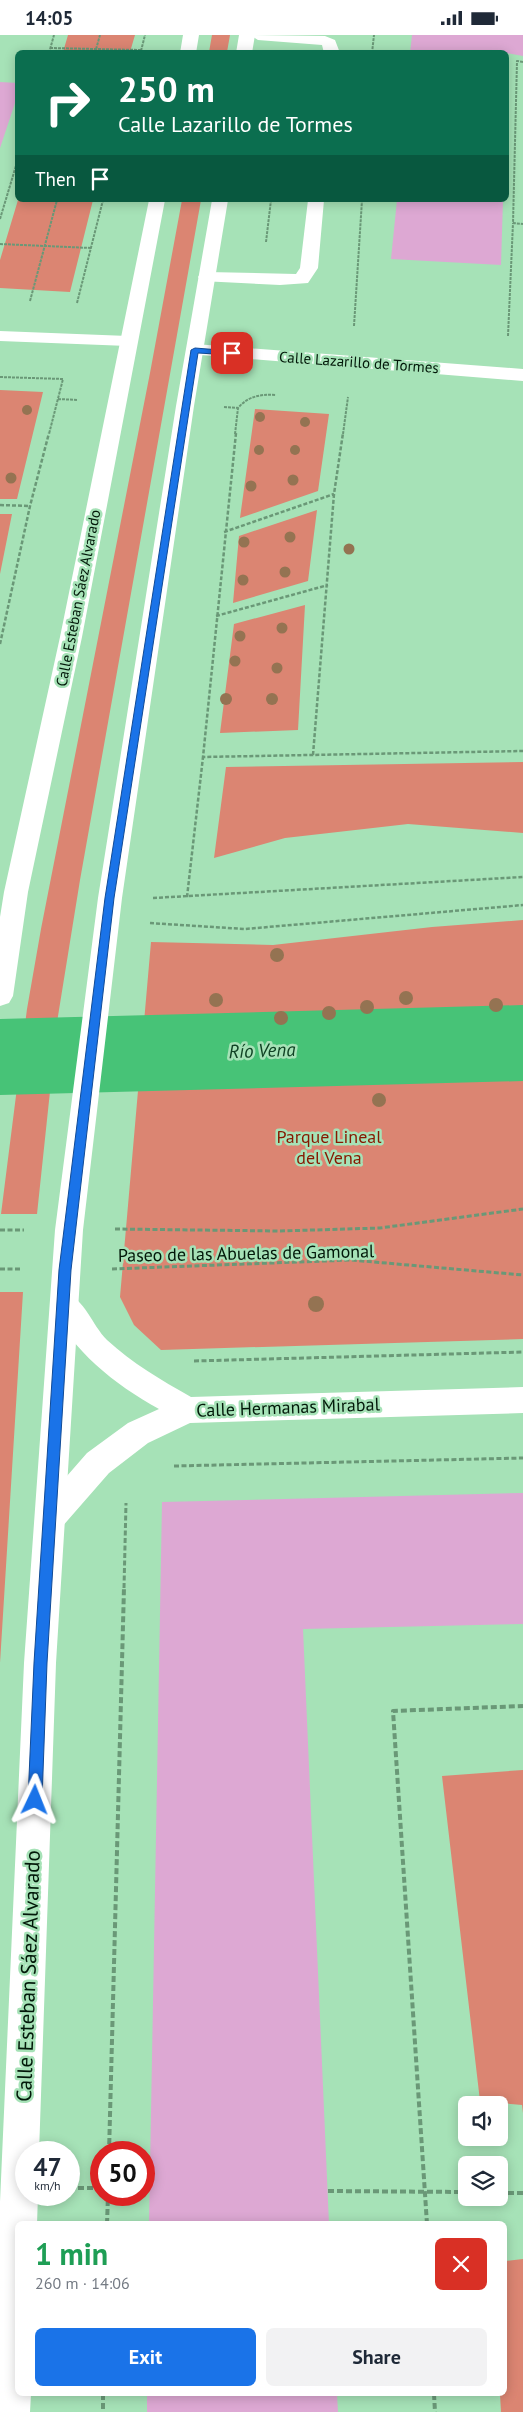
<!DOCTYPE html>
<meta charset="utf-8">
<style>
body{margin:0;font-family:"PT Sans",sans-serif;background:#f2f2f3;color:#1f2937;height:100vh;display:flex;flex-direction:column;font-size:19px;white-space:nowrap}
*{box-sizing:border-box;margin:0}
p{font-size:16px;color:#747a83}
.icon{flex:none;width:28px;height:28px;fill:none;stroke:currentColor;stroke-width:2;stroke-linecap:round;stroke-linejoin:round}
.map{position:relative;flex:1;overflow:hidden}
.sheet{position:absolute;left:15px;top:2186px;width:492px;height:175px;display:flex;flex-direction:column;background:#fff;border-radius:8px;box-shadow:0 2px 12px #0003}
.sheet>*{flex:none}
.guide{position:absolute;left:15px;top:15px;width:494px;height:152px;border-radius:8px;box-shadow:0 2px 12px #0003;background:#0b6e4f;color:#fff;overflow:hidden}
.fabs{position:absolute;left:458px;top:2061px;display:grid;gap:10px}
.fabs a{display:grid;place-items:center;width:50px;height:50px;border-radius:8px;background:#fff;box-shadow:0 2px 12px #0003;font-size:25px}
.speed{position:absolute;left:15px;top:2106px;display:flex;gap:10px;font-size:25px;font-weight:700;text-align:center}
.speed>*{display:grid;place-content:center;width:65px;height:65px;border-radius:50%;background:#fff;box-shadow:0 2px 12px #0003;line-height:1}
.speed small{font-size:12px;font-weight:400}
.speed .limit{border:8px solid #d22;background:#fff;color:#111}
.pin{position:absolute;display:grid;place-items:center;width:42px;height:42px;color:#fff;margin:-21px;border-radius:10px;box-shadow:0 2px 8px #0006}
.me{position:absolute;width:55px;margin:-28px;rotate:2deg;stroke-linejoin:round;filter:drop-shadow(0 0 4px #0008)}
.turn{display:flex;align-items:center;gap:18px;height:105px;padding:0 20px;font-size:22px}
.turn .icon{width:65px;height:65px;stroke-width:2.5}
.turn b{display:block;font-size:35px;line-height:42px}
.then{display:flex;align-items:center;height:48px;padding:0 20px;background:#0003;gap:10px;font-size:19px}
.round{display:grid;place-items:center;flex:none;width:52px;height:52px;border-radius:8px;background:#f2f2f3}
.head{display:flex;align-items:center;justify-content:space-between;height:85px;padding:0 20px}
h1{font-size:30px;font-weight:800;line-height:38px;color:#1e9e55}
.cta{display:flex;gap:10px;margin-top:auto;padding:10px 20px}
.cta a{flex:1;height:58px;border-radius:8px;background:#1a73e8;color:#fff;font-size:20px;font-weight:800;line-height:58px;text-align:center}
.cta a+a{background:#f2f2f3;color:#1f2937}
.status{display:flex;justify-content:space-between;align-items:center;height:35px;padding:0 25px;background:#fff;direction:ltr}
.status svg{height:14px;fill:currentColor}
.map>svg:first-child{display:block}
.green{fill:#db8572}
.lines{fill:none;stroke-linecap:round;stroke-linejoin:round}
.river{fill:#47c377;fill-rule:evenodd}
.building{fill:#dda8d3}
.path-far3{stroke:#6a9877;stroke-width:2;stroke-dasharray:3 1;stroke-linecap:butt}
.path-far2{stroke:#6a9877;stroke-width:2.5;stroke-dasharray:4 2;stroke-linecap:butt}
.path-far1{stroke:#6a9877;stroke-width:3;stroke-dasharray:5 2.5;stroke-linecap:butt}
.path{stroke:#6a9877;stroke-width:4;stroke-dasharray:6 3;stroke-linecap:butt}
.service{fill:#fff;fill-rule:evenodd}
.minor{fill:#fff;fill-rule:evenodd}
.secondary{fill:#fff;fill-rule:evenodd}
.tree{fill:#947352}
.route{fill:#1a73e8;stroke:#114b97}
.labels{text-anchor:middle;dominant-baseline:central;stroke-width:5;stroke-linejoin:round;paint-order:stroke}
.far-street-label{font-size:15px;fill:#021809;stroke:#a6e2b7}
.park-label{font-size:18px;fill:#861800;stroke:#a6e2b7}
.street-label{font-size:18px;fill:#021809;stroke:#a6e2b7}
.water-label{font-size:19px;font-style:italic;fill:#104224;stroke:#a6e2b7}
.near-street-label{font-size:21px;fill:#021809;stroke:#a6e2b7}
</style>
<div class="status"><b>14:05</b><svg viewBox="0 0 49 12"><path d="M0 12V9h3v3zM5 12V6h3v6zM10 12V3h3v9zM15 12V0h3v12zM26 1h20v11H26zM47 4h2v5h-2z"/></svg></div>
<div class="map">
<svg width="523" height="2377" viewBox="0 0 523 2377">
<rect width="100%" height="100%" fill="#a6e2b7"/>
<path class="green" d="M68 0H135L130 17H63Z
M212 0H230L227 17H209Z
M18 165H93L70 257 0 253V225Z
M182 165H201L80 845 58 981 37 1179H1L27 974 41 894 150 338Z
M0 355 43 357 17 464H0Z
M255 374 329 379 318 456 240 483Z
M317 475 308 546 233 568 239 501Z
M0 479H12L0 539Z
M305 570 298 695 220 698 234 589Z
M523 727V798L408 789 285 803 214 823 226 732Z
M523 885V1304L161 1315 134 1290 120 1262 151 907 273 910 432 892Z
M0 1257H23L0 1628Z
M523 1735V2078L522 2070 480 2066 442 1741Z
M523 2224V2377H501L500 2359H505V2226Z"/>
<g class="lines">
<path class="river" d="M523 970V1046L0 1060V984Z"/>
</g>
<path class="building" d="M412 0H523V21L506 18H410Z
M0 47 18 48V59L0 113Z
M397 165H503L501 230 391 224Z
M523 1458V1589L303 1594 329 2189H149L162 1467Z
M147 2359H337L338 2377H147Z"/>
<g class="lines">
<path class="path-far3" d="M50 13 141 15
M141 16 145 0
M49 18 54 0
M95 18 100 0
M372 18 374 0
M523 27 517 26 513 188 523 189
M0 184 18 124
M266 207 271 165
M0 209 91 213
M30 266 57 165
M77 268 103 165
M354 291 362 165
M508 301 513 188
M0 342 63 344 49 399
M58 364 78 365
M224 372 238 373C248 361 261 359 276 360
M235 399 238 373
M343 399 348 362"/>
<path class="path-far2" d="M236 398 203 722 523 716
M0 470 30 471
M224 497 334 459
M216 581 328 550
M0 609 30 471 49 398
M313 720 334 459 343 398
M187 862 203 722
M153 863 523 842
M150 888 245 894 523 870"/>
<path class="path-far1" d="M115 1194 280 1196 380 1193 523 1174
M0 1195H24
M0 1234H21
M112 1234 351 1225 523 1240
M194 1326 523 1317
M174 1431 523 1423
M124 1553 126 1468"/>
<path class="path" d="M109 2118 124 1552
M69 2153H101
M144 2154H150
M328 2156 466 2157
M499 2158H523
M107 2189 108 2160
M427 2189 393 1676 523 1671
M103 2359V2377
M434 2359 435 2377"/>
<path class="service" d="M250 0 325 1 335 5 340 18H324L322 10 258 5Z
M308 165H324L318 233 308 248 280 250 201 246 198 242 201 238 207 237 296 239 300 233Z"/>
<path class="minor" d="M0 296 128 301 134 302 137 306 134 310 128 311 0 306Z
M195 309 523 334V346L188 319 186 315 188 311Z
M64 1257C85 1264 92 1290 107 1305 132 1328 161 1345 191 1362L523 1352V1378L190 1388 148 1408 109 1438 61 1493 50 1497 39 1493 35 1483 39 1473 87 1418 128 1388 159 1374C114 1349 72 1316 50 1269L54 1260Z"/>
<path class="secondary" d="M183 0H199L196 18H180Z
M239 0H255L252 18H236Z
M149 165H165L82 602 28 857 13 961 9 968 0 971V882L4 857 60 602Z
M212 165H228L194 371 122 863 83 1195 56 1628 39 2118H26V2160H38L37 2189H18V2359H31L30 2377H0V2167L24 1628 55 1195 98 863 176 371Z"/>
</g>
<g class="tree">
<circle cx="27" cy="375" r="5"/>
<circle cx="260" cy="382" r="5"/>
<circle cx="305" cy="387" r="5"/>
<circle cx="259" cy="415" r="5"/>
<circle cx="295" cy="415" r="5"/>
<circle cx="11" cy="443" r="5.5"/>
<circle cx="293" cy="445" r="5.5"/>
<circle cx="251" cy="451" r="5.5"/>
<circle cx="290" cy="502" r="5.5"/>
<circle cx="244" cy="507" r="5.5"/>
<circle cx="349" cy="514" r="5.5"/>
<circle cx="285" cy="537" r="5.5"/>
<circle cx="243" cy="545" r="5.5"/>
<circle cx="282" cy="593" r="5.5"/>
<circle cx="240" cy="601" r="5.5"/>
<circle cx="235" cy="626" r="5.5"/>
<circle cx="277" cy="633" r="5.5"/>
<circle cx="226" cy="664" r="6"/>
<circle cx="272" cy="664" r="6"/>
<circle cx="277" cy="920" r="7"/>
<circle cx="406" cy="963" r="7"/>
<circle cx="216" cy="965" r="7"/>
<circle cx="496" cy="970" r="7"/>
<circle cx="367" cy="972" r="7"/>
<circle cx="329" cy="978" r="7"/>
<circle cx="281" cy="983" r="7"/>
<circle cx="379" cy="1065" r="7"/>
<circle cx="316" cy="1269" r="8"/>
</g>
<path class="route" d="M195 313 232 316 236 318 232 320 198 318 114 863 71 1235 47 1628 42 1765 40 1770 35 1772 30 1770 28 1765 34 1628 59 1235 105 863 191 315Z"/>
<g class="labels">
<g class="far-street-label">
<text transform="translate(359 327) rotate(4)">Calle Lazarillo de Tormes</text>
<text transform="translate(78 563) rotate(-79)">Calle Esteban Sáez Alvarado</text>
</g>
<g class="park-label">
<text x="329" y="1101">Parque Lineal<tspan x="329" dy="21">del Vena</tspan></text>
</g>
<g class="street-label">
<text transform="translate(246 1218) rotate(-1)">Paseo de las Abuelas de Gamonal</text>
<text transform="translate(288 1372) rotate(-2)">Calle Hermanas Mirabal</text>
</g>
<g class="water-label">
<text transform="translate(262 1015) rotate(-2)">Río Vena</text>
</g>
<g class="near-street-label">
<text transform="translate(28 1941) rotate(-88)">Calle Esteban Sáez Alvarado</text>
</g>
</g>
</svg>
<div class="fabs">
<a><svg class="icon" aria-label="sound" viewBox="0 0 24 24"><path d="M4 9h4l5-4v14l-5-4H4zM17 9q2 3 0 6"/></svg></a>
<a><svg class="icon" aria-label="layers" viewBox="0 0 24 24"><path d="M12 4l9 5-9 5-9-5zM3 14l9 5 9-5"/></svg></a>
</div>
<div class="speed"><div>47<small>km/h</small></div><div class="limit">50</div></div>
<div class="pin" style="left:232px;top:318px;background:#d93025"><svg class="icon" aria-label="arrive" viewBox="0 0 24 24"><path d="M6 21V4h12l-3 4 3 4H6"/></svg></div>
<svg class="me" style="left:35px;top:1765px" viewBox="-20 -20 40 40"><path d="M0-17L14 15 0 8-14 15z" fill="#1a73e8" stroke="#fff" stroke-width="4"/></svg>
<div class="guide">
<div class="turn"><svg class="icon" aria-label="right" viewBox="0 0 24 24"><path d="M7 20v-9h11M14 6l5 5-5 5"/></svg><div><b>250 m</b>Calle Lazarillo de Tormes</div></div>
<div class="then">Then<svg class="icon" aria-label="arrive" viewBox="0 0 24 24"><path d="M6 21V4h12l-3 4 3 4H6"/></svg></div>
</div>
<section class="sheet">
<div class="head"><div><h1>1 min</h1><p>260 m · 14:06</p></div><a class="round" style="background:#d93025;color:#fff"><svg class="icon" aria-label="close" viewBox="0 0 24 24"><path d="M6 6l12 12M18 6L6 18"/></svg></a></div>
<div class="cta"><a>Exit</a><a>Share</a></div>
</section>
</div>
